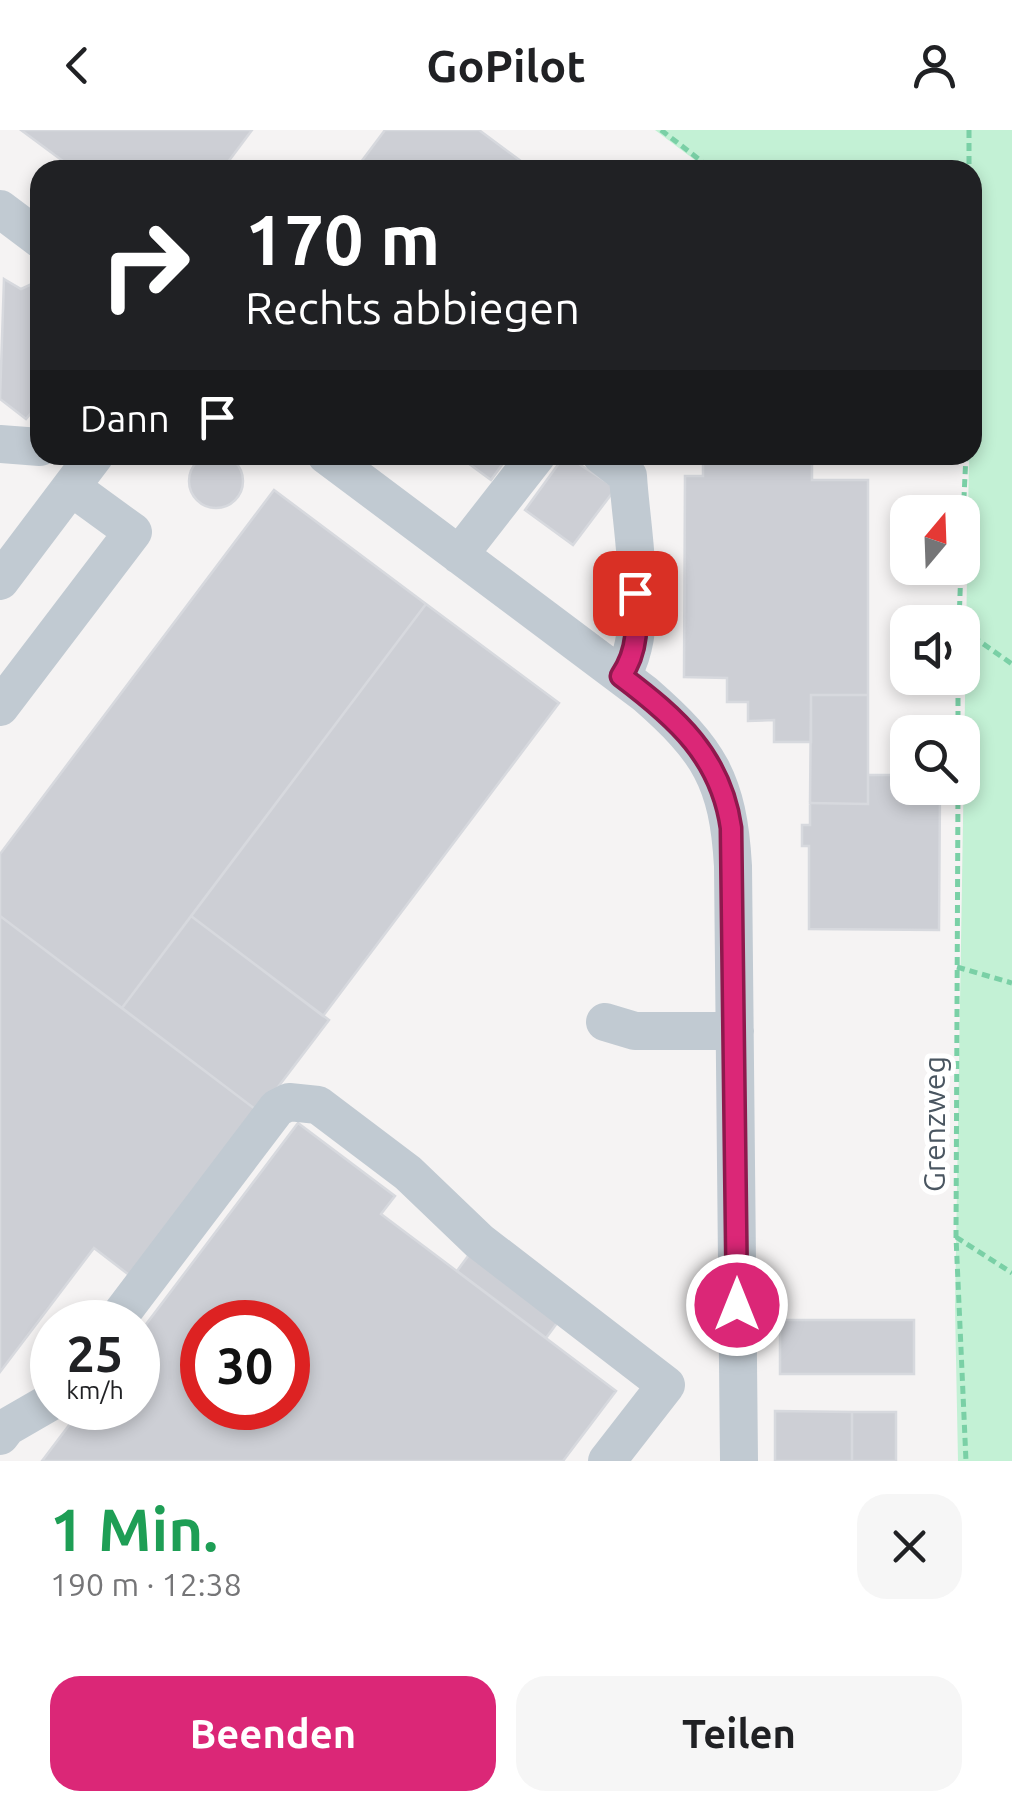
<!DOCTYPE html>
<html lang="de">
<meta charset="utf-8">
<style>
body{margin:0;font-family:Ubuntu,sans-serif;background:#f6f6f6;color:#202124;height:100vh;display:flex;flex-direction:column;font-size:38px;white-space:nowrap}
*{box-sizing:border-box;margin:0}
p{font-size:32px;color:#757577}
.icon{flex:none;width:55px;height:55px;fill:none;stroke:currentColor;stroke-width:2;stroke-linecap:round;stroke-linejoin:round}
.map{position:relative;height:1331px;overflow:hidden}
.drawer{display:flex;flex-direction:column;background:#fff;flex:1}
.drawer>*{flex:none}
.hud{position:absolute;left:30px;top:30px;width:952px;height:305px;border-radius:30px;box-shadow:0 5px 15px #0003;background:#202124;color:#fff;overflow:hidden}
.needle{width:65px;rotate:19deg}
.buttons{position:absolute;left:890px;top:365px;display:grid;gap:20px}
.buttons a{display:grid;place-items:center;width:90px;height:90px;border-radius:20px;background:#fff;box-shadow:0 5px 15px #0003;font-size:50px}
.speed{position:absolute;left:30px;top:1170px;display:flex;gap:20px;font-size:50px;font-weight:700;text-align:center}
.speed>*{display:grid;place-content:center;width:130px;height:130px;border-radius:50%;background:#fff;box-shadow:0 5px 15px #0003;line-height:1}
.speed small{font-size:25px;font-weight:400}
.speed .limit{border:15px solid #d22;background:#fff;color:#111}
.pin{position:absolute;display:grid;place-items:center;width:85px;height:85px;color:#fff;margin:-42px;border-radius:20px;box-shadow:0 5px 15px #0006}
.me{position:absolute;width:110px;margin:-55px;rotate:0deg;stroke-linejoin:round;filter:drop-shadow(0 0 8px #0008)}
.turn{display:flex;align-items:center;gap:35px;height:210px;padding:0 50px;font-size:45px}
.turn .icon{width:130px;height:130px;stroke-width:2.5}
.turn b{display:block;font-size:70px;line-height:85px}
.then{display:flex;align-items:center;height:95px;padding:0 50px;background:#0003;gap:20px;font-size:38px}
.round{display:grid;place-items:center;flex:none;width:105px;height:105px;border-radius:30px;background:#f6f6f6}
.head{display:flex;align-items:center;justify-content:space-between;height:170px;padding:0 50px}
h1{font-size:60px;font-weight:600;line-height:75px;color:#1e9e55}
.action{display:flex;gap:20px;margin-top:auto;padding:20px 50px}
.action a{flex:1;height:115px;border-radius:30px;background:#db2777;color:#fff;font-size:40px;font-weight:600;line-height:115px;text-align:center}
.action a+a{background:#f6f6f6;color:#202124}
header{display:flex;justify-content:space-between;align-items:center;height:130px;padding:0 50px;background:#fff;font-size:45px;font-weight:600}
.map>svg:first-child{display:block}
.green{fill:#c3f1d5}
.building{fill:#cdcfd5;stroke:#d7d9de;stroke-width:2.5;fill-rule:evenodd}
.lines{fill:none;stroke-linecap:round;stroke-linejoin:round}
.path{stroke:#7ad0a6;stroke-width:5;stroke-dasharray:8 5;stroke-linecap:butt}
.minor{stroke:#c1cad2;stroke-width:38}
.route-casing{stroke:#8e194d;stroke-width:25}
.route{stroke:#db2777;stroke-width:18}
.labels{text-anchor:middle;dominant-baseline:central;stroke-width:10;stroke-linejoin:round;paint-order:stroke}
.street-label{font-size:30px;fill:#4a5661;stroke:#fff}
</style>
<header><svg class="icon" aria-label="back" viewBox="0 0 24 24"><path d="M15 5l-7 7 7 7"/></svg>GoPilot<svg class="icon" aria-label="person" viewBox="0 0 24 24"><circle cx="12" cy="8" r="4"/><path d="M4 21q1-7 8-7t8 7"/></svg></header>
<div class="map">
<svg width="1012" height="1331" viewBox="0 0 1012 1331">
<rect width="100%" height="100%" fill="#f5f3f3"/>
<path class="green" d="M655 0H1012V1331H958L955 1178 969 325H972V40H708Z"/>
<path class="building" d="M21 0H252L222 40H75Z
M385 0H479L533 40H355Z
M4 149 21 159 34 153 40 157V289L32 282 26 289 0 269Z
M189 351a27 27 0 1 1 54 0a27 27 0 1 1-54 0Z
M457 325H509L491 350Z
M565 325 616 358 573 415 525 380Z
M747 325H812V350H868V565H811V612H774V590L748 591V572H727V548L684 547 685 346H703V330L747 331Z
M274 360 426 474 122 878 0 786V724Z
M426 474 559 573 323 886 191 786Z
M811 565H868V674L810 673Z
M868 645H908V658H940L939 800 809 799V716H802V695H810V673L868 674Z
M0 786 259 982 133 1148 94 1118 0 1242Z
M191 786 329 890 259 982 122 878Z
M298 993 395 1066 381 1084 616 1261 563 1331H42L82 1278H138V1205ZM202 1192H288V1278H202Z
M474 1118 563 1185 546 1208 457 1141Z
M780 1190H914V1244H780Z
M775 1281 852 1282V1331H775Z
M852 1282H896V1331H852Z"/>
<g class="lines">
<path class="path" d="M661 0 713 40
M969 0V40
M962 409 966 325
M959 492 961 438
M962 499 1012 534
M958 602V548
M958 658 956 1107 966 1331
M957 837 1012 853
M956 1107 1012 1143"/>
<path class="minor" d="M0 79 40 109
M0 314 40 317
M326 325 645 564C709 620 728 650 733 736L739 1331
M601 325 628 346C631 400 652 501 621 546
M459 425 537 325
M0 451 95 325
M0 577 133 402 71 357
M605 892 635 901H735
M115 1192 277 978 289 972 318 975 408 1043 479 1111 666 1255 607 1331
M0 1306 7 1297 52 1271"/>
</g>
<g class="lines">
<g class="route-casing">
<path id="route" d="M635 463C637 493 639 520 621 546 677 588 721 627 731 698L737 1175"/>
</g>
<use href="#route" class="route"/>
</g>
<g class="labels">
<g class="street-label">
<text transform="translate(934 994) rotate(-90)">Grenzweg</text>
</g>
</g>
</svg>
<div class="buttons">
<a><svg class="needle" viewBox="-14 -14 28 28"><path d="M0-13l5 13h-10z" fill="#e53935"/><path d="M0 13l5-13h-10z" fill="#757577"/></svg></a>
<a><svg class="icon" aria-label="sound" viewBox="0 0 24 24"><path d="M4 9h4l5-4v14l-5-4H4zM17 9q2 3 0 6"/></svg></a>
<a><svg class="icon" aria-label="search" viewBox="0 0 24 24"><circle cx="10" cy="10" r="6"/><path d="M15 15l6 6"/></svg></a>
</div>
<div class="speed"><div>25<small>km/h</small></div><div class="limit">30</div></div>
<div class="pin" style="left:635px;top:463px;background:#d93025"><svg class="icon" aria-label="arrive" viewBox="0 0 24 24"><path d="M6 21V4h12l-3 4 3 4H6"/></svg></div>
<svg class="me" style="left:737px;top:1175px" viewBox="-20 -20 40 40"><circle r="17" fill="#db2777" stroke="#fff" stroke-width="3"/><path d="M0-11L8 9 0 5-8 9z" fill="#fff"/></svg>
<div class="hud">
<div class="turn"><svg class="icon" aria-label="right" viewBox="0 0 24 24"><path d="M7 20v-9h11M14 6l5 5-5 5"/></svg><div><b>170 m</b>Rechts abbiegen</div></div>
<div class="then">Dann<svg class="icon" aria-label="arrive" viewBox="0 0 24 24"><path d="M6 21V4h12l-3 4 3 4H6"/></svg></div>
</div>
</div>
<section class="drawer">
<div class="head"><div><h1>1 Min.</h1><p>190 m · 12:38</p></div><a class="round"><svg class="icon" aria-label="close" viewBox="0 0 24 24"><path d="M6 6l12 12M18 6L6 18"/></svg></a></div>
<div class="action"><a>Beenden</a><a>Teilen</a></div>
</section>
